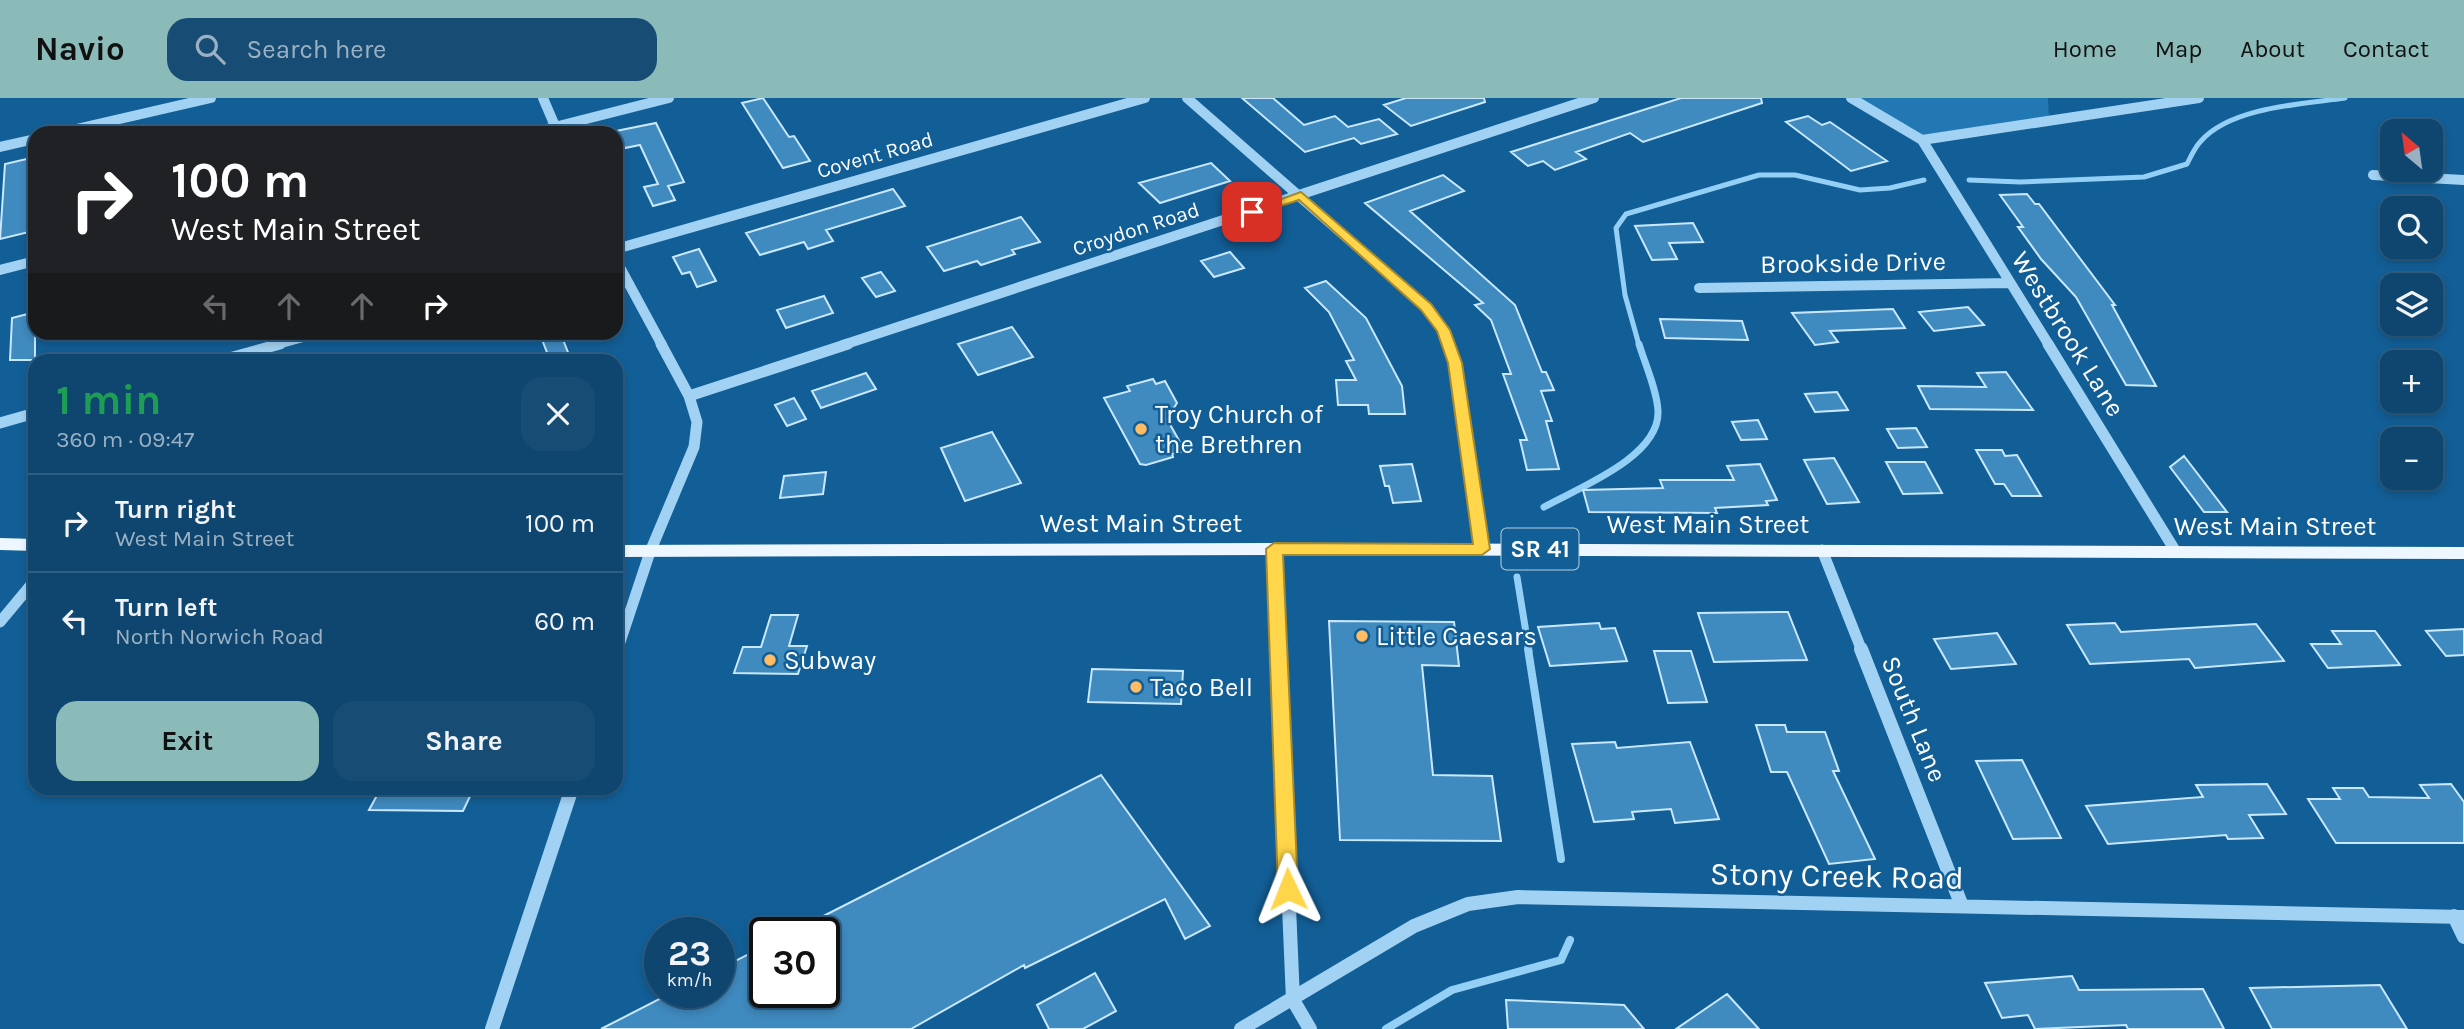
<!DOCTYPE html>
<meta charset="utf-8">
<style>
body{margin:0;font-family:Karla,sans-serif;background:#174d75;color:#f1f3f6;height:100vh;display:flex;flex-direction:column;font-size:26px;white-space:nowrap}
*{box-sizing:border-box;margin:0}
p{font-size:23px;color:#9bb1c3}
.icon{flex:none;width:38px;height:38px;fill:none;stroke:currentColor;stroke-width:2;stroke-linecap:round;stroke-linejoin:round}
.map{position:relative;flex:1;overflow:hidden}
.sheet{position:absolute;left:28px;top:256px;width:595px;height:441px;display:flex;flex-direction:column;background:#0e4670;border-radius:21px;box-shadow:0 4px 10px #0003,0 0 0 2px #2e5e83}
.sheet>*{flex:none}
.hud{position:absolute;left:28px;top:28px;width:595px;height:214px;border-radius:21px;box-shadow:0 4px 10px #0003,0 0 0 2px #2e5e83;background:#202124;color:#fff;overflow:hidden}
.needle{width:46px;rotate:331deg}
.buttons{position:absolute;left:2380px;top:21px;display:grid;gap:14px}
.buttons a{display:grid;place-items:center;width:63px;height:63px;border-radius:14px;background:#0e4670;box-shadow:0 4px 10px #0003,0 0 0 2px #2e5e83;font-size:35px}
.speed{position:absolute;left:644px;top:819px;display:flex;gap:14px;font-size:35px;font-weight:700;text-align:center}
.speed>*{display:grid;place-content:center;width:91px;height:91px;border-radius:50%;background:#0e4670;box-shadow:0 4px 10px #0003,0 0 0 2px #2e5e83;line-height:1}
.speed small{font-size:18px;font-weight:400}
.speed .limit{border:4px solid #111;border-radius:10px;background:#fff;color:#111}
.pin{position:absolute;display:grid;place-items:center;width:60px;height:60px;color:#fff;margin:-30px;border-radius:14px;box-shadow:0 4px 10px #0006}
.me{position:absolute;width:77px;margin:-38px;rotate:358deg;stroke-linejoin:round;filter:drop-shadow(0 0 5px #0008)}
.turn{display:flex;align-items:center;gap:24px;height:147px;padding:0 28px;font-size:32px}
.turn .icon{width:91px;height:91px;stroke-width:2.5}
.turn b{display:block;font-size:49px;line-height:60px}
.lanes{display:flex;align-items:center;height:66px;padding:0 28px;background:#0003;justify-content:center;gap:35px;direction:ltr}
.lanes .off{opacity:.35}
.round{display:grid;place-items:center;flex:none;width:74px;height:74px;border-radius:21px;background:#174d75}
.head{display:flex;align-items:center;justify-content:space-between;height:119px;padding:0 28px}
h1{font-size:42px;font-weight:700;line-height:52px;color:#1e9e55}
.cta{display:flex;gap:14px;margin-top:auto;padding:14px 28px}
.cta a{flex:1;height:80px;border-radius:21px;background:#8bbbb9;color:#111;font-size:28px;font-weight:700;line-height:80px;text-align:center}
.cta a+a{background:#174d75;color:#f1f3f6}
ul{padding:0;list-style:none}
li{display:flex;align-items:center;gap:21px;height:98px;padding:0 28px;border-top:2px solid #2e5e83}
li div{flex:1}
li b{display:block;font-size:26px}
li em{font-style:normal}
header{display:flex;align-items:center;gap:42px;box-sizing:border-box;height:98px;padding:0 35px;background:#8bbbb9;color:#111}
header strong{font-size:33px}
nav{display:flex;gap:38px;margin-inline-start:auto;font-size:24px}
.search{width:490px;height:63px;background:#174d75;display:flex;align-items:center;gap:18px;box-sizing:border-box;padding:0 24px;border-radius:21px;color:#9bb1c3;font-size:26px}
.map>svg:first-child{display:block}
.green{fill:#2178b3}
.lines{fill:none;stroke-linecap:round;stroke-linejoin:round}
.stream-far2{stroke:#94cff6;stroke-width:5}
.stream-far1{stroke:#94cff6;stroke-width:7}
.stream{stroke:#94cff6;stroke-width:8}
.building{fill:#3f8abf;stroke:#cae8fd;stroke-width:2}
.minor-far2{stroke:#a2d2f3;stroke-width:10}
.minor-far1{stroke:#a2d2f3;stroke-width:11}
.minor{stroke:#a2d2f3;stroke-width:14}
.major{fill:#eef7ff;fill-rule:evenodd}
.route{fill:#ffd54a;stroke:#a68a30;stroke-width:2}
.poi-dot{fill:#ffbc64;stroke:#125e96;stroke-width:2.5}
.labels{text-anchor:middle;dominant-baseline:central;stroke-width:5;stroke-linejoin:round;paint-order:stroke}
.far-street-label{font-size:21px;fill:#fff;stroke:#125e96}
.shield{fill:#125e96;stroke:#b8cfe0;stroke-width:2}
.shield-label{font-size:24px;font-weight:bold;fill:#fff}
.street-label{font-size:26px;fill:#fff;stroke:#125e96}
.poi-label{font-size:26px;fill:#fff;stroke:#125e96;text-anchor:start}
.near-street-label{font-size:32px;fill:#fff;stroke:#125e96}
</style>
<header>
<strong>Navio</strong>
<div class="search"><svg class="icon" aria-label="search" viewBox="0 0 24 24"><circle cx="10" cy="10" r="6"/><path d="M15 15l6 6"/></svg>Search here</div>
<nav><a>Home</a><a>Map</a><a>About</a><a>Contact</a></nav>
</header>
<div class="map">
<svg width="2464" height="931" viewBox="0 0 2464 931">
<rect width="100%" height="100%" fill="#125e96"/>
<path class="green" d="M1851 0H2048L2049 22 1922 42Z"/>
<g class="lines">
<path class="stream-far2" d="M1969 82 2020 84 2144 79 2187 66C2191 58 2195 49 2201 43 2231 9 2303 6 2345 0
M1639 247 1625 197 1616 130 1626 116 1759 77H1795L1860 92 1890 90 1924 82"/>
<path class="stream-far1" d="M1544 409C1578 390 1660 359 1658 313 1657 292 1645 266 1639 246
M1517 479 1529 553"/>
<path class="stream" d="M1528 551 1561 761
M1386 931 1452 892 1561 862 1570 842"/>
</g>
<path class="building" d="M763 0 789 39 794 38 810 63 783 70 742 5Z
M1242 0H1273L1304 27 1335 18 1348 29 1379 21 1397 36 1361 46 1354 40 1305 54Z
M1406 0H1484L1485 4 1411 28 1384 7Z
M1681 0H1761L1762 5 1643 44 1630 35 1576 54 1586 61 1555 72 1543 63 1528 68 1511 54Z
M1808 18 1822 27 1830 24 1887 63 1851 73 1786 24Z
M656 25 684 84 668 88 675 102 653 108 644 89 658 86 640 47 625 50 616 33Z
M35 59 29 134 0 141 5 66Z
M1211 65 1230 83 1160 105 1139 85Z
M1443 77 1464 93 1410 113 1515 207 1542 274H1546L1554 292 1541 293 1552 323H1546L1559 371 1527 372 1520 342H1527L1503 276H1511L1491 222 1475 207 1483 205 1365 105Z
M893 91 905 108 826 132 833 143 808 151 804 144 760 157 746 135Z
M2027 96 2035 106H2039L2115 207H2112L2156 288 2126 287 2076 199 2041 161 2018 129H2023L2000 97Z
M1021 119 1040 144 1012 152 1015 156 981 167 977 163 944 173 927 149Z
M1693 125 1703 144 1669 145 1677 161 1652 162 1635 128Z
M699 151 716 183 697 189 690 174 682 176 673 159Z
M1230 154 1244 170 1214 179 1201 163Z
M881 174 895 193 876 199 862 180Z
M1326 183 1366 220 1402 288 1405 316H1369L1368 307H1338L1336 282H1356L1346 263 1354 262 1329 214 1305 190Z
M824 198 833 215 786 230 777 212Z
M1968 209 1984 227 1934 233 1919 214Z
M1893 211 1905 230 1830 233 1838 244 1815 247 1792 215Z
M35 214V262H10L12 220Z
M1660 221 1742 223 1748 242 1665 240Z
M1012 229 1033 259 978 277 958 246Z
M539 234H560L571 262H550Z
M2006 274 2033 312 1930 311 1918 288 1986 289 1977 275Z
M866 275 876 291 821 310 812 293Z
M1153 281 1156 286 1165 283 1177 305 1167 321 1185 353 1172 356 1173 359 1146 367 1140 366 1104 300 1130 293 1127 288Z
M1837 294 1848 312 1815 314 1805 296Z
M794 300 806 321 787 328 775 307Z
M1758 322 1767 341 1741 342 1732 324Z
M1916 330 1927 349 1898 350 1887 331Z
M992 334 1021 385 965 403 941 350Z
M1976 352H2002L2005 358 2017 357 2041 398H2012L2004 386H1995Z
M2184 358 2227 414H2204L2170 369Z
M1834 360 1859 404 1827 406 1804 362Z
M1886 364H1925L1942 395 1903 396Z
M1412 366 1421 403 1393 405 1389 388H1385L1380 368Z
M1760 366 1777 402 1766 403 1768 407 1715 410 1717 415 1589 414 1583 392 1663 390 1660 382H1734L1727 368Z
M826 374 823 396 780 400 784 378Z
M1788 514 1807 562 1714 564 1698 515Z
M771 517H798L789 548H807L798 576 734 575 743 549H761Z
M1329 523 1454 524 1459 568 1422 567 1433 677 1492 678 1501 743 1340 742Z
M1599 525 1601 531 1615 530 1627 563 1550 568 1538 529Z
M2115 525 2121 534 2256 526 2284 563 2195 570 2189 561 2090 566 2067 527Z
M2464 531V557L2446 558 2426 533Z
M2332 533H2375L2400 567 2328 570 2311 546H2341Z
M1997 535 2016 566 1951 571 1934 541Z
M1654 553H1691L1707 604 1668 605Z
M1092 571 1183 573 1181 606 1088 604Z
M1756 627H1785L1787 634H1825L1839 673H1833L1875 761 1829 766 1787 674H1771Z
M1615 644 1617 650 1690 644 1719 721 1675 725 1671 711 1632 714 1634 721 1594 724 1572 646Z
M2022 662 2061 740 2013 741 1976 663Z
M1101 677 1210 828 1185 841 1165 801 1025 870 1024 867 911 931H601L673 894H719V871L765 848V894H824V835H790Z
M2267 686 2286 716 2249 717 2263 740 2228 741 2226 737 2108 746 2086 708 2203 699 2196 687Z
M2451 686 2464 704V745H2336L2308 701H2340L2333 690H2363L2369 699 2429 700 2420 687Z
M381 690H474L463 713 369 712Z
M1095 875 1116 913 1083 931H1049L1037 907Z
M2072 878 2079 892 2203 891 2224 931H2128L2126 927 2035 931 2028 917 2002 920 1985 885Z
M2380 887 2407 931H2272L2250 890Z
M1727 896 1759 931H1676Z
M1506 902 1624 907 1644 931H1508Z"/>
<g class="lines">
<path class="minor-far2" d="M543 0 558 35
M1187 0 1426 209 1444 232 1449 247
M1851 0 1922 42 2049 247
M59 35 211 0
M531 35 669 0
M1922 42 2199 0
M0 49 35 41
M2373 77 2464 82
M616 151 1145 0
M616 162 662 247
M0 172 35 163
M1699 190 2009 185
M274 247 321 234
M843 247 1594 0"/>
<path class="minor-far1" d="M1449 246 1455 265 1482 451
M2048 246 2176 454
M222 262 280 246
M689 298 848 246
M0 325 35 315
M1274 451 1278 553
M1822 452 1862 553
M0 524 35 482
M617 553 650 454 694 349 697 324 689 298 661 246"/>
<path class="minor" d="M1278 551 1293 902 1310 931
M1861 551 1962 808
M616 556 618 551
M2454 818 2464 839
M492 931 572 690
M1241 931 1414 828 1468 806 1518 799 2464 819"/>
<path class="major" d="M0 440 35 441V453L0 452Z
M1274 445 2464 449V461L1274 457 616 459V447Z"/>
</g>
<path class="route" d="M1301 94 1431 206 1450 232 1462 265 1490 451 1482 457H1283L1298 791 1295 797 1288 800 1281 797 1278 791 1266 451 1274 445 1473 446 1448 265 1437 233 1421 212 1299 102 1252 117 1246 114Z"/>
<g class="poi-dot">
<circle cx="1141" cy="331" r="7"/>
<circle cx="1362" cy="538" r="7"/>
<circle cx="770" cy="562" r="7"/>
<circle cx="1136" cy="589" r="7"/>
</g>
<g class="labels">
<g class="far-street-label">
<text transform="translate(875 57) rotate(-16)">Covent Road</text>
<text transform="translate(1136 131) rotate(-18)">Croydon Road</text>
</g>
<rect class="shield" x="1501.5" y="430.5" width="77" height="41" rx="5"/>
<g class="shield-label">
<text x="1540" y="451">SR 41</text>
</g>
<g class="street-label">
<text transform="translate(1853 165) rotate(-1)">Brookside Drive</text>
<text transform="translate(2068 236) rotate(58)">Westbrook Lane</text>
<text x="1141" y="425">West Main Street</text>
<text x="1708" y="426">West Main Street</text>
<text x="2275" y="428">West Main Street</text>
<text transform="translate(1914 621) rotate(68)">South Lane</text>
</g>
<g class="poi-label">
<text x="1155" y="316">Troy Church of<tspan x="1155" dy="30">the Brethren</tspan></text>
<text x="1376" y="538">Little Caesars</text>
<text x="784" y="562">Subway</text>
<text x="1150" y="589">Taco Bell</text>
</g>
<g class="near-street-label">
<text transform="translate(1837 778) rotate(1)">Stony Creek Road</text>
</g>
</g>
</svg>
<div class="buttons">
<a><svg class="needle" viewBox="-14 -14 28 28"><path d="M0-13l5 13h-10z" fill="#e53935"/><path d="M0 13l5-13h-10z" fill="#9bb1c3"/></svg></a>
<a><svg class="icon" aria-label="search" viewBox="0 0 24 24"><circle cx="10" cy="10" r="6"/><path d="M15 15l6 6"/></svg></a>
<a><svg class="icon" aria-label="layers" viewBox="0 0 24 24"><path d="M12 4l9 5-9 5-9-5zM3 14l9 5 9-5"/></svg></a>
<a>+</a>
<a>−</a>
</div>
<div class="speed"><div>23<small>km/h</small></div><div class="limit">30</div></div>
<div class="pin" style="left:1252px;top:114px;background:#d93025"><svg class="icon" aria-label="arrive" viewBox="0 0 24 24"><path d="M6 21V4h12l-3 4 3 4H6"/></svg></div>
<svg class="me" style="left:1288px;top:791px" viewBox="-20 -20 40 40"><path d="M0-17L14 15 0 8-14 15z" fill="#ffd54a" stroke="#fff" stroke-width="4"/></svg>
<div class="hud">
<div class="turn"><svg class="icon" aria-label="right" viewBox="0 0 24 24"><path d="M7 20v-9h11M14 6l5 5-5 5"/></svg><div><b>100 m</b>West Main Street</div></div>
<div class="lanes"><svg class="icon off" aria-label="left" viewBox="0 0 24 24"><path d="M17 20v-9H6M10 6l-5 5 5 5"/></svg><svg class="icon off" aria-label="ahead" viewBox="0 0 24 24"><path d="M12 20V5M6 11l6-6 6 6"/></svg><svg class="icon off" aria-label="ahead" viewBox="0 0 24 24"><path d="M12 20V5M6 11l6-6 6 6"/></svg><svg class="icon" aria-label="right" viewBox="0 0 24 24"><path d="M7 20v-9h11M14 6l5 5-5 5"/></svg></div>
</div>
<section class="sheet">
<div class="head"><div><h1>1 min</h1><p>360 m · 09:47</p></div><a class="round"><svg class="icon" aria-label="close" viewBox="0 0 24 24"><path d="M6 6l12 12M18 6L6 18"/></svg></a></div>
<ul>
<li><svg class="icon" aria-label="right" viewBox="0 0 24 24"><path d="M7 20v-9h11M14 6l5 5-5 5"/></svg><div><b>Turn right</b><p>West Main Street</p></div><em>100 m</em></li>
<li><svg class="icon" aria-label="left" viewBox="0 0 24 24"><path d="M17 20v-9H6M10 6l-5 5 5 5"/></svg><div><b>Turn left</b><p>North Norwich Road</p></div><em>60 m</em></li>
</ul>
<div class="cta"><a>Exit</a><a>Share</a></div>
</section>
</div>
